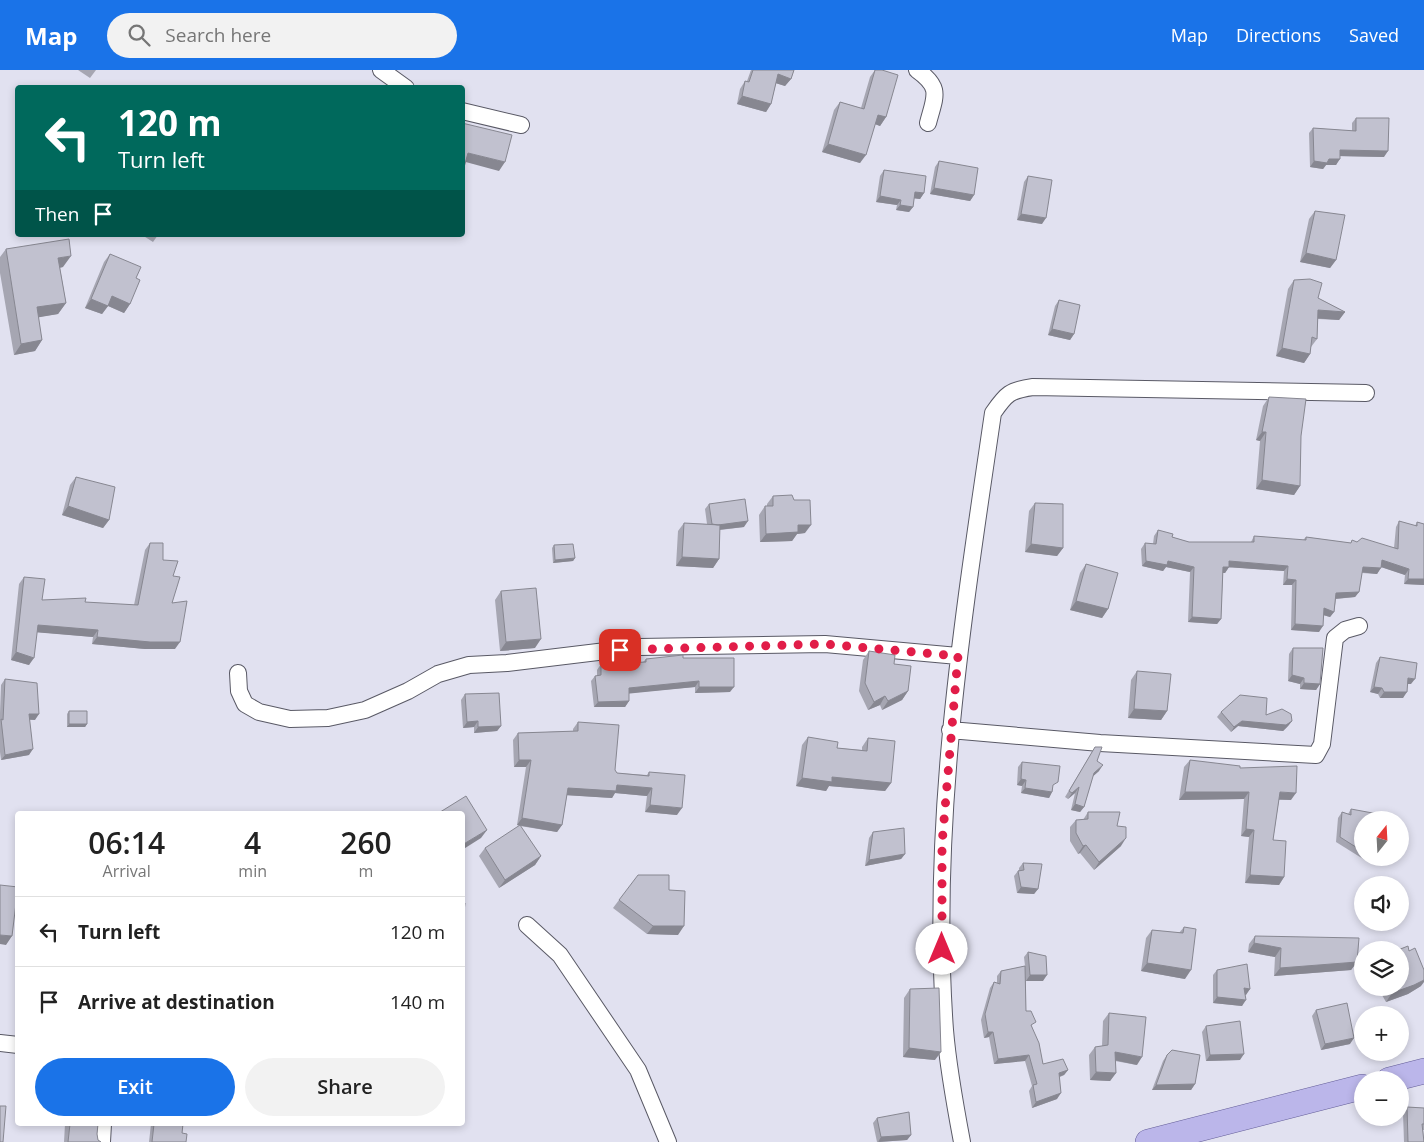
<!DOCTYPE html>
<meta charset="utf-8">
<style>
body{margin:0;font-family:"Open Sans",sans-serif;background:#f2f2f2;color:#222;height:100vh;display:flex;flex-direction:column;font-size:19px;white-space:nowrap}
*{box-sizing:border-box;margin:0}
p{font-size:16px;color:#767676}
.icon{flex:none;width:28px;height:28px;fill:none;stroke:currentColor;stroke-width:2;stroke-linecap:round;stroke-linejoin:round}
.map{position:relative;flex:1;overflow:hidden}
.panel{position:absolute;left:15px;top:741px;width:450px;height:315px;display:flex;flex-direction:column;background:#fff;border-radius:5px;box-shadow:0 2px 8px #0003}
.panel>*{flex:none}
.banner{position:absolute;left:15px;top:15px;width:450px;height:152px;border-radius:5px;box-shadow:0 2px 8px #0003;background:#00695c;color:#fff;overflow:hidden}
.needle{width:32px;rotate:18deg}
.buttons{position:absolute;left:1354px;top:741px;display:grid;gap:10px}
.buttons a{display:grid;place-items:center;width:55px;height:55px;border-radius:50%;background:#fff;box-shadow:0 2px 8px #0003;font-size:25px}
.pin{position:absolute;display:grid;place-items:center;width:42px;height:42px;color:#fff;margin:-21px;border-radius:10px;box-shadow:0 2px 8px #0006}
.me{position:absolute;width:55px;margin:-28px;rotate:0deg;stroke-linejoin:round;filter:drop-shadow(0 0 4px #0008)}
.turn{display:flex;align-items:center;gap:18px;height:105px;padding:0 20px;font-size:22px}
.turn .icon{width:65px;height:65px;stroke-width:2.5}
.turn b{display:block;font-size:35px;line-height:42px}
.then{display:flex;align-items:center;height:48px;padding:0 20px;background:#0003;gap:10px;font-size:19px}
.eta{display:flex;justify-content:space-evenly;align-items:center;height:85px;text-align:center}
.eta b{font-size:30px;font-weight:600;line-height:35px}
.primary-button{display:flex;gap:10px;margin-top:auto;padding:10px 20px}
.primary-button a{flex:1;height:58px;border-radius:30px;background:#1a73e8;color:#fff;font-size:20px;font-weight:600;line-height:58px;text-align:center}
.primary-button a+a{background:#f2f2f2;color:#222}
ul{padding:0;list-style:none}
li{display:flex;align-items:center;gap:15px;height:70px;padding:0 20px;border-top:1px solid #e0e0e0}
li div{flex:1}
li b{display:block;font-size:19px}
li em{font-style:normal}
header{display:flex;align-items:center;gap:30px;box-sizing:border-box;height:70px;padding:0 25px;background:#1a73e8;color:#fff}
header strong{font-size:24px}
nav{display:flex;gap:28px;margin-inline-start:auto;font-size:18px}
.search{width:350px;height:45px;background:#f2f2f2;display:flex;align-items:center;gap:12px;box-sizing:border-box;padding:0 18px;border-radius:28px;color:#767676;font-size:19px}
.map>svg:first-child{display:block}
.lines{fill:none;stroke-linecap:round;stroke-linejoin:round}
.street-casing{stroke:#595965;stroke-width:18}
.primary-casing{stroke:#645e98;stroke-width:26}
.street{stroke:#fff;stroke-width:16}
.primary{stroke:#bbb6ea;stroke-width:25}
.wall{fill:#a6a6b2}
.shaded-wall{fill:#878791}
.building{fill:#c1c1cf;stroke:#878791}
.route{stroke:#e11d48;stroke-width:9;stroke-dasharray:0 16.2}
</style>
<header>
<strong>Map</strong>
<div class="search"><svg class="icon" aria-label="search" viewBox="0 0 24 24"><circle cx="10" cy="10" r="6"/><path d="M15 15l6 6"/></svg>Search here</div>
<nav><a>Map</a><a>Directions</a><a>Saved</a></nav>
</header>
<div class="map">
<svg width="1424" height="1072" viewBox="0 0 1424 1072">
<rect width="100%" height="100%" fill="#e1e1f0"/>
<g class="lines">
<g class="street-casing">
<path id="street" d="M381 0 406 18
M917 0C942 18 935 26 928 53
M462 41 521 55
M238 603 239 621 245 634 259 642 290 649 328 648 365 640 408 621 438 604 469 595 507 593 639 577 825 574 958 586
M950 660 1100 673 1316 685 1322 674 1335 568 1345 560 1359 556
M527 855 560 885 638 1000 668 1072
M0 973 18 975
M102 1072 103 1054
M962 1072C955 1035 948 997 945 960 930 753 963 548 993 343 1006 324 1010 320 1033 317L1366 323"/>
</g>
<g class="primary-casing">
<path id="primary" d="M1389 1010 1424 1001
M1148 1072 1362 1017"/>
</g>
<use href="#street" class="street"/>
<use href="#primary" class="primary"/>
</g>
<path class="wall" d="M78 0H96L90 8Z
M751 0H794L791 9 785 16 776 13 771 34 766 42 737 34 740 19 745 11H747Z
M875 0H882L886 47 880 56 875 54 860 93 822 82 834 40 840 32 861 38 870 7Z
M1356 48 1384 87 1340 86 1336 95H1326L1323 99 1310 97 1309 63 1313 58 1352 61V53Z
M939 91 974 125 970 131 930 124 935 97Z
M884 100 924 123 920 129 914 128 913 137 909 142 896 140 897 135 876 132 880 106Z
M1028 106 1042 154 1017 150 1024 112Z
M1315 141 1336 190 1330 198 1300 192 1309 149Z
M142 165H158L153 172Z
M6 179 63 197 60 198 66 233 58 244 38 247 42 270 35 281 14 285 0 203V187Z
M110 184 136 208 130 234 124 243 108 236 102 244 85 238 104 192Z
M1294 210 1318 228 1345 242 1339 250 1318 249 1317 269 1311 277 1310 284 1304 293 1276 286 1288 219Z
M1059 230 1074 264 1070 270 1048 265 1055 236Z
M1269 327 1300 416 1294 425 1256 419 1260 371 1256 370 1263 336Z
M76 407 109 450 103 458 62 445 70 415Z
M773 426 805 463 797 464 792 471 760 472 759 445 765 436H767V434Z
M1035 433 1063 478 1057 486 1025 482 1029 441Z
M709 434 744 457 720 460 719 489 713 498 676 496 678 461 684 453 707 454 705 439Z
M1399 451 1415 456 1417 452 1424 454V515L1404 514 1405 505 1381 497 1377 504 1362 503 1359 522 1355 527 1336 529 1334 542 1330 547 1323 545 1319 562 1291 560 1292 515H1283L1284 501 1229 497 1225 503H1223L1221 549 1217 554 1188 552 1190 502 1166 497 1163 501 1142 496 1141 479 1145 473 1153 474 1154 466 1158 460 1172 467 1189 472H1251L1254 466 1303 470 1306 467 1350 473 1357 472 1394 478 1396 457Z
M150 473 163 490 173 506 172 533 175 579H145L92 574 93 567 37 562 29 595 11 590 19 514 24 507 42 530 134 535 145 480Z
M554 475 575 488 573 491 553 493 552 478Z
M1086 494 1108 539 1102 548 1070 540 1080 503Z
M501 521 535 578 500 581 495 530Z
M1293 578 1320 614 1316 620 1300 619V614L1288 611 1289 584Z
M869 581 894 594 908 621 902 630 882 640 880 635 868 640 859 621 863 590Z
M1380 587 1411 614H1407L1403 628H1380L1378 624 1370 622 1376 593Z
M683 588 730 622 695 623V617L629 623V631L625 637H594L591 611 595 606H597V600L601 594 643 592 646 589Z
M1137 601 1167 641 1161 650 1128 648 1131 610Z
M5 609 35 650H30L29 685 1 690 0 682V643L1 615Z
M465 624 501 656 497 661 474 663V657L463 658 461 630Z
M69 641 87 654 85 657H67V644Z
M1221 642 1266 645 1292 651 1288 656 1283 661 1238 656 1231 662 1217 647Z
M578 652 617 703 647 705 649 702 677 745 645 742 647 726 615 723 612 728 567 725 562 755 557 762 520 756 541 786 535 795 499 818 479 786 485 778 520 756 517 755 526 697H514L513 670 518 663 573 661V659Z
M808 667 837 678 862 680V677L868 668 891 713 885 721 829 716 826 721 796 716 802 675Z
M1095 677 1099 701 1093 706 1084 737 1080 742 1071 740 1075 723 1068 729 1065 727Z
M1190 690 1240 698 1291 730H1279L1273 770 1284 807 1279 815 1245 813 1249 767 1241 766 1244 729 1179 730 1184 697Z
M1022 692 1053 718 1052 722 1049 728 1021 723 1022 716 1017 715 1018 697Z
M1351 739 1362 750V788H1372L1368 792 1336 772 1338 748 1342 742 1348 744Z
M1088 742 1117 756 1121 776 1094 800 1080 783 1078 784 1070 771V757L1076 750H1083Z
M873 762 905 784 901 789 865 796 869 768Z
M1023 793 1038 819 1034 824 1017 823 1014 806 1018 801 1019 800V798Z
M669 820 678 865 647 864 613 838 619 830Z
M1184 857 1185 909 1141 901 1146 868 1152 860 1179 863Z
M1255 866 1357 892 1351 900 1274 906 1275 887 1248 882 1249 874Z
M1028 882 1043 911H1026V941L1032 957 1043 994 1068 1000 1064 1005 1060 1007 1057 1029 1032 1038 1029 1021 1032 1016 1025 991 994 994 989 967 984 968 981 950 990 918 994 912 997 913V906L1001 901 1025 896 1024 887Z
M1217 900 1250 919 1245 925 1242 936 1213 933V905Z
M1421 916 1408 924 1386 932 1378 918H1400Z
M910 919 935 990 903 987 904 928Z
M1316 940 1350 974 1321 980 1312 946Z
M1109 943 1137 995 1115 991 1116 1003 1110 1011 1090 1010 1089 985 1095 977 1102 976 1103 951Z
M1206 956 1240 990 1206 991 1202 962Z
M1167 985 1195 1014 1191 1020H1152L1163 991Z
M1407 1037 1424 1038V1060H1423L1424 1072H1404L1403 1043Z
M877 1048 911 1065 907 1070 877 1072 873 1053Z
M65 1054H98L97 1064 98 1070 101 1072H64Z
M151 1054H183L182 1063 186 1072H149Z"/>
<path class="shaded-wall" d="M778 4 791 9 785 16 772 12Z
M742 26 771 34 766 42 737 34Z
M878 45 886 47 880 56 872 53Z
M828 74 866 85 860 93 822 82Z
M1340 80 1388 81 1384 87 1336 86Z
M468 83 505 92 499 101 462 91Z
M1329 89H1340L1336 95H1326L1323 99 1310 97 1314 91Z
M934 118 974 125 970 131 930 124Z
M915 122 924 123 920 129 911 128Z
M880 126 901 130 897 135 876 132Z
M900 135 913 137 909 142 896 140Z
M1021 144 1046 148 1042 154 1017 150Z
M1306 183 1336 190 1330 198 1300 192Z
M71 186 63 197 50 199 58 188Z
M112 226 130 234 124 243 106 235Z
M91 229 108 236 102 244 85 238Z
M66 233 58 244 29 249 37 237Z
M1318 240 1345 242 1339 250 1312 248Z
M1052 259 1074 264 1070 270 1048 265Z
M42 270 35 281 14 285 21 274Z
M1282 278 1310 284 1304 293 1276 286Z
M1262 362H1266L1260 371 1256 370Z
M1262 410 1300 416 1294 425 1256 419Z
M68 436 109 450 103 458 62 445Z
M748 451 744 457 708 461 712 455Z
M798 455H811L805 463 797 464 792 471 760 472 766 464Z
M1031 474 1063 478 1057 486 1025 482Z
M682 487 719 489 713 498 676 496Z
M575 488 573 491 553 493 555 490Z
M1382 490 1409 499 1405 505 1378 496Z
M1146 491H1168L1194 497 1190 502 1166 497 1163 501 1142 496Z
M1229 491 1288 496 1284 501 1225 497Z
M1223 497H1229L1225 503H1219Z
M1363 497 1381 498 1377 504 1359 502Z
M1287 509 1296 510 1292 515H1283Z
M1408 509H1424V515L1404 514Z
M1359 522 1355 527 1333 529 1336 523Z
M1076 531 1108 539 1102 548 1070 540Z
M1324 538 1334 542 1330 547 1320 544Z
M1192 547 1221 549 1217 554 1188 552Z
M1295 554 1323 556 1319 562 1291 560Z
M38 555 98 560 93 567 33 562Z
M97 567 180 572 175 579H145L92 574Z
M541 569 535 578 500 581 506 572Z
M16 582 34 588 29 595 11 590Z
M1292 605 1304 608 1300 614 1288 611Z
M1408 608 1415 609 1411 614H1404Z
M699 611 695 617 625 624 629 618Z
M1304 613 1320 614 1316 620 1300 619Z
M699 617H734L730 622 695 623Z
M1374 617 1382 618 1378 624 1370 622Z
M908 621 902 630 882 640 888 631Z
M1384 622H1407L1403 628H1380Z
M885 626 880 635 868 640 874 632Z
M629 631 625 637H594L598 632Z
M1134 639 1167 641 1161 650 1128 648Z
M29 644H39L35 650 25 649Z
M478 651 474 657 463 658 467 652Z
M1242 651H1292L1288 656 1283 661 1238 656 1231 662 1234 657Z
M69 654H87L85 657H67Z
M501 656 497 661 474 663 478 657Z
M33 679 29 685 1 690 5 685Z
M519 690H531L526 697H514Z
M1103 695 1099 701 1090 709 1094 703Z
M832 707 891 713 885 721 829 716 826 721 796 716 802 708Z
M1021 709 1026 710 1022 716 1017 715Z
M617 715 652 718 647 726 615 723 612 728 563 725 568 718Z
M1079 717 1075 723 1068 729 1072 723Z
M1025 718 1052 722 1049 728 1021 723Z
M1185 722H1249L1244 729 1179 730Z
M1280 722 1296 723 1291 730 1274 729Z
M1075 734 1084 737 1080 742 1071 740Z
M650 735 682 738 677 745 645 742Z
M522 748 562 755 557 762 517 755Z
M1246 759 1254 760 1249 767 1241 766Z
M487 760 481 768 462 780V775Z
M1126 768 1121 776 1094 800 1099 792Z
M1086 775 1080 783 1078 784 1083 776Z
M905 784 901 789 865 796 869 790Z
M541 786 535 795 499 818 505 810Z
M1250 805 1284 807 1279 815 1245 813Z
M1021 817 1038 819 1034 824 1017 823Z
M653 856H684L678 865 647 864Z
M0 865 12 866 6 875 0 874Z
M1254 873 1281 878 1275 887 1248 882Z
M1357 892 1351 900 1274 906 1280 898Z
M1147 893 1191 900 1185 909 1141 901Z
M1030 905H1047L1043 911H1026Z
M1424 910V912L1421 916 1408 924 1386 932 1392 923Z
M1244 918 1250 919 1246 925 1240 924Z
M1217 927 1246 930 1242 936 1213 933Z
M988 962H993L989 967 984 968Z
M1354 968 1350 974 1321 980 1325 974Z
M909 978 941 982 935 990 903 987Z
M1115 982 1142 987 1137 995 1109 989Z
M1244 984 1240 990 1206 991 1210 985Z
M1029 985 1025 991 994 994 998 989Z
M1068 1000 1064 1005 1055 1008 1059 1003Z
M1096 1002 1116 1003 1110 1011 1090 1010Z
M1195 1014 1191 1020H1152L1156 1015Z
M1061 1023 1057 1029 1032 1038 1036 1032Z
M911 1065 907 1070 878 1072 881 1067Z"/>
<path class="building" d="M753 0H794L791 9 778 4 771 34 742 26 745 11 749 12Z
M875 0H882L898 5 886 47 878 45 866 85 828 74 840 32 864 39Z
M1356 48H1389L1388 81 1340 80V89H1329L1327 93 1314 91 1313 58 1356 61Z
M462 53 512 65 505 92 468 83 463 101H462Z
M939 91 978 98 974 125 934 118Z
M884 100 926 106 924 123 915 122 913 137 900 135 901 130 880 126Z
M1028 106 1052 110 1046 148 1021 144Z
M1315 141 1345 145 1336 190 1306 183Z
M69 169 71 186 58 188 66 233 37 237 42 270 21 274 6 179Z
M110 184 141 197 136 208 140 210 130 234 112 226 108 236 91 229Z
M1310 209 1322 213 1318 228 1345 242 1318 240 1317 269 1312 267 1310 284 1282 278 1294 210Z
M1059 230 1080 235 1074 264 1052 259Z
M1269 327 1306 329 1301 366 1300 416 1262 410 1266 362H1262Z
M76 407 115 417 109 450 68 436Z
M792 425 794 430H810L811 455H798V462L766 464 765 436H773V426Z
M745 429 748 451 718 455 712 454 709 434Z
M1035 433 1063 434V478L1031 474Z
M1399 451 1417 456V452L1424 454V509H1408L1409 499 1382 490 1381 498 1363 497 1359 522 1336 523 1334 542 1324 538 1323 556 1295 554 1296 510 1287 509 1288 496 1229 491V497H1223L1221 549 1192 547 1194 497 1168 491 1167 495 1146 491 1145 473 1156 474 1158 460 1173 464 1172 467 1189 472H1254V466L1306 470V467L1351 473 1352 470 1357 472 1362 468 1398 479Z
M684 453 720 455 719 489 682 487Z
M150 473H163V490L178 491 173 506 180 507 172 533 187 531 180 572H150L97 567 98 560 38 555 34 588 16 582 24 507 45 509 42 530 86 528 85 532 138 535Z
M573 474 575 488 555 490 554 475Z
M1086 494 1118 503 1108 539 1076 531Z
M536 518 541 569 506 572 501 521Z
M1293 578H1323L1320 614 1304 613V608L1292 605Z
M869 581 895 585 894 594 911 596 908 621 888 631 885 626 874 632 865 613Z
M683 585V588H734V617H699V611L629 618V631L598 632 595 606 601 605V594L646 592V589Z
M1380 587 1417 593 1415 609 1408 608 1407 622H1384L1382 618 1374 617Z
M1137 601 1171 604 1167 641 1134 639Z
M5 609 37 613 39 644H29L33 679 5 685 1 649 3 650Z
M499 623 501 656 478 657V651L467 652 465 624Z
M1240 625 1267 628 1266 645 1282 639 1291 644 1292 651 1286 655 1242 651 1234 657 1221 642Z
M69 641H87V654H69Z
M578 652 619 655 615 700 617 703 649 706V702L685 705 682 738 650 735 652 718 617 715 616 721 568 718 562 755 522 748 531 690H519L518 663 578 661Z
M808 667 838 672 837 678 867 681 868 668 895 671 891 713 832 707V712L802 708Z
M1095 677H1102L1097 691 1103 695 1094 703 1084 737 1075 734 1079 717 1072 723 1069 721Z
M1190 690 1240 696V698L1297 696 1296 723 1280 722 1273 770 1286 771 1284 807 1250 805 1254 760 1246 759 1249 722H1185Z
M1022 692 1060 696 1058 712 1053 715 1052 722 1025 718 1026 710 1021 709Z
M466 726 487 760 462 775V744H437Z
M1351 739 1378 744V750H1362V781L1340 767 1342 742 1351 745Z
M1088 742H1120L1117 756 1126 757V768L1099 792 1086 775 1083 776 1076 763V750L1088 749Z
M520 755 541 786 505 810 485 778Z
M904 758 905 784 869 790 873 762Z
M1023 793 1042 794 1038 819 1021 817 1018 801 1024 800Z
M638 805H669V820L685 821 684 856H653L619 830Z
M0 815 18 817 12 866 0 865Z
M462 833H465L462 858Z
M1184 857 1196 859 1191 900 1147 893 1152 860 1183 863Z
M1255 866 1359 868 1357 892 1280 898 1281 878 1254 873Z
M1408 876 1409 881 1415 878 1424 900V910L1414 915 1392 923 1389 918H1400V880H1398Z
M1028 882 1046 886 1047 905H1030Z
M1247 894 1250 919 1244 918 1246 930 1217 927V900Z
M1025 896 1026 941H1031L1036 952 1031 955 1039 973 1043 994 1063 989 1068 1000 1059 1003 1061 1023 1036 1032 1033 1015 1037 1014 1029 985 998 989 993 962H988L985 944 994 912 1000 914 1001 901Z
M939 918 941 982 909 978 910 919Z
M1347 933 1354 968 1325 974 1316 940Z
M1109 943 1146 947 1142 987 1115 982 1116 1003 1096 1002 1095 977 1108 975Z
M1240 951 1244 984 1210 985 1206 956Z
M1172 980 1200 985 1195 1014 1156 1015 1167 985Z
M0 1036H6L3 1072H0Z
M1407 1037 1424 1038V1054H1422L1424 1072H1408Z
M909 1042 911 1065 881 1067 877 1048Z
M70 1054H98L97 1064 98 1070 101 1072H68Z
M154 1054H183L182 1063 187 1064 186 1072H152Z"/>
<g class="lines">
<path class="route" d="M620 580 824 574 958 586 942 774V879"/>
</g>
</svg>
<div class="buttons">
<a><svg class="needle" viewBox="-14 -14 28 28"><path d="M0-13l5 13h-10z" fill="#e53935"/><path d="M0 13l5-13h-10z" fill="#767676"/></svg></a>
<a><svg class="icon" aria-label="sound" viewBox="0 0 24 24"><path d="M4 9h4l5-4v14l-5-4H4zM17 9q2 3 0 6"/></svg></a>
<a><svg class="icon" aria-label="layers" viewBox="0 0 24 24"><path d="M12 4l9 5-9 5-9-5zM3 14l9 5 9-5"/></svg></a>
<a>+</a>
<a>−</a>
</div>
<div class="pin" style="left:620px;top:580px;background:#d93025"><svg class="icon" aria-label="arrive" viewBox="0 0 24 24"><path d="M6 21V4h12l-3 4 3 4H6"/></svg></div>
<svg class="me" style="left:942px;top:879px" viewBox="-20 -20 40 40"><circle r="19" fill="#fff"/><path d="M0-13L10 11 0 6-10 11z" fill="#e11d48"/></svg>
<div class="banner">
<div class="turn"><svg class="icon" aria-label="left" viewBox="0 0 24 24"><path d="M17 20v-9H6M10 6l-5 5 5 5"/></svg><div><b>120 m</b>Turn left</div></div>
<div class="then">Then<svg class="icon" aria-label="arrive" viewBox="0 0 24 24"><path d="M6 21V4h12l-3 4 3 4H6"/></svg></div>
</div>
<section class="panel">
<div class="eta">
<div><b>06:14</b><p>Arrival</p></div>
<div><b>4</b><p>min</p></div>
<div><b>260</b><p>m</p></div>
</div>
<ul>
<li><svg class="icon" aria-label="left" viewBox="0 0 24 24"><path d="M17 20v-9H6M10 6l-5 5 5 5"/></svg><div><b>Turn left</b></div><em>120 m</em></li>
<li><svg class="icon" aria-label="arrive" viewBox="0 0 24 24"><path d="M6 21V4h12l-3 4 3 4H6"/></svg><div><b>Arrive at destination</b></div><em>140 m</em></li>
</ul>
<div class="primary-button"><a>Exit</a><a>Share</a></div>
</section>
</div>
